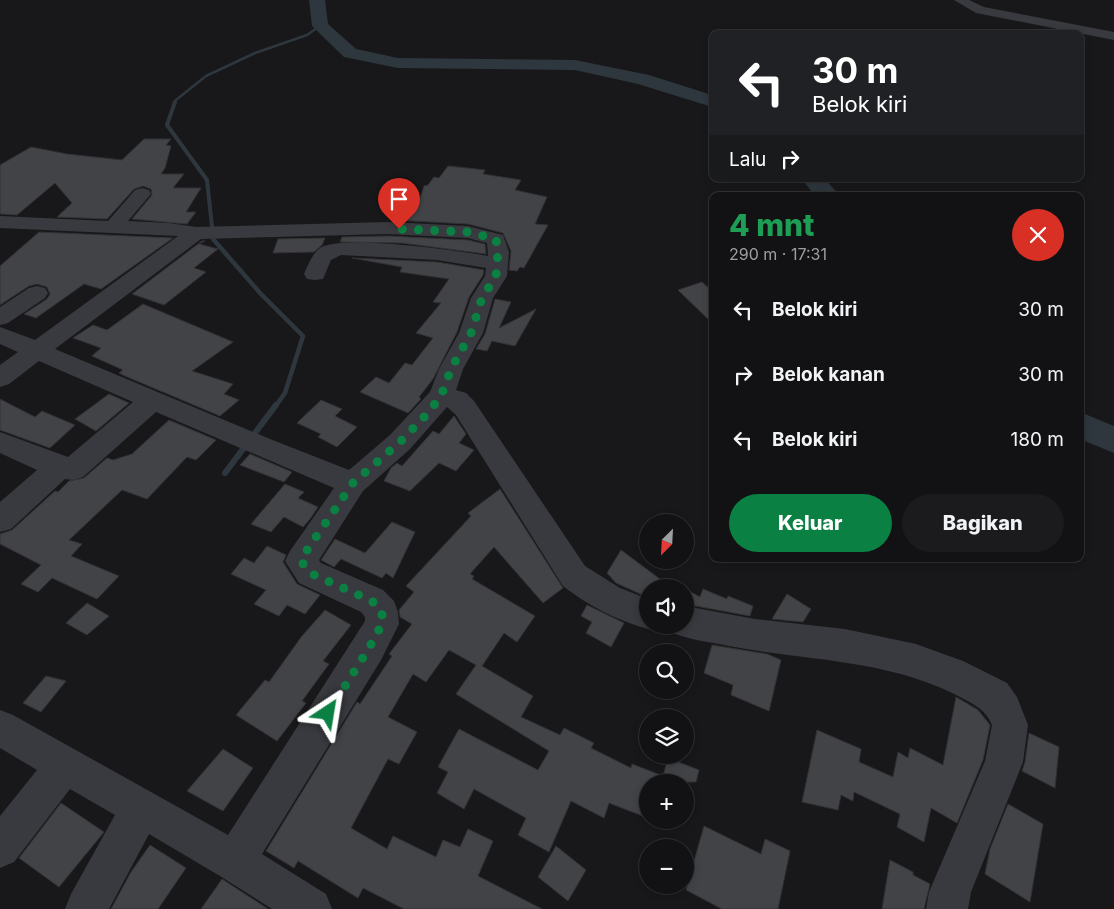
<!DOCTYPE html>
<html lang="id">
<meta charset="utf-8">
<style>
body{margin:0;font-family:Inter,sans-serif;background:#1b1b1d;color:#f1f3f6;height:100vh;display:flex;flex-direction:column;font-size:19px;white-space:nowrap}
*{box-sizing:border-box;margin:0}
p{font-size:16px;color:#9c9ea0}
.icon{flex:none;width:28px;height:28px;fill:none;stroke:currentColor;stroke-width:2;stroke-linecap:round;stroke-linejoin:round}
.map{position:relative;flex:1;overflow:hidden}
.sheet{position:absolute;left:709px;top:192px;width:375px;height:370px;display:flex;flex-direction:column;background:#121214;border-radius:10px;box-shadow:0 2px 8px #0003,0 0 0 1px #313234}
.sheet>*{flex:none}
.hud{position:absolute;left:709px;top:30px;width:375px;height:152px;border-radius:10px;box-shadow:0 2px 8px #0003,0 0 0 1px #313234;background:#202124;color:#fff;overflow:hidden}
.needle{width:32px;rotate:204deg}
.tools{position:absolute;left:639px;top:514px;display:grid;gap:10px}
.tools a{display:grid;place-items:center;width:55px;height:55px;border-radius:50%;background:#121214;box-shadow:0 2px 8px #0003,0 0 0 1px #313234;font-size:25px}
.pin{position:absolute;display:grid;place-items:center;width:42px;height:42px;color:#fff;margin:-51px -21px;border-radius:50% 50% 50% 0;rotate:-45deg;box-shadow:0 0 5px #0007}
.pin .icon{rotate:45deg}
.me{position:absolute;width:55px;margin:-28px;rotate:33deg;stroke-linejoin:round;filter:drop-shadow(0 0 4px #0008)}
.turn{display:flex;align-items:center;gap:18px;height:105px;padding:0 20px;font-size:22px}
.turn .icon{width:65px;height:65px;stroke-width:2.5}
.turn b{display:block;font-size:35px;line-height:42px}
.then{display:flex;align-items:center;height:48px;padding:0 20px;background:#0003;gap:10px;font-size:19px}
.round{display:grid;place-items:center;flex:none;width:52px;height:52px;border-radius:26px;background:#1b1b1d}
.headline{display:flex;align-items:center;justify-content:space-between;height:85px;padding:0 20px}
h1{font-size:30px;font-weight:800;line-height:38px;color:#1e9e55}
.button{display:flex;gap:10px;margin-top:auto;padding:10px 20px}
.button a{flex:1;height:58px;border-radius:30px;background:#0b8043;color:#fff;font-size:20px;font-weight:800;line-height:58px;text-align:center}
.button a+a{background:#1b1b1d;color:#f1f3f6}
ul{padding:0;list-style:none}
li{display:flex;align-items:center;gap:15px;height:65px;padding:0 20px}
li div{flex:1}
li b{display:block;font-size:19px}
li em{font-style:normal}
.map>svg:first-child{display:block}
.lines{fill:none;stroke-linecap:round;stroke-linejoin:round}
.stream-far3{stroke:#2e373e;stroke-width:2.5}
.stream-far2{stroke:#2e373e;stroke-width:4}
.stream-far1{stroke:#2e373e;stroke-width:4.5}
.stream{stroke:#2e373e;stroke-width:6}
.river{fill:#2e373e;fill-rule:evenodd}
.building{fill:#424347;stroke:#323236}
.minor{fill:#393a3f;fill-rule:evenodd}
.route{stroke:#0b8043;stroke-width:9;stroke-dasharray:0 16.2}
</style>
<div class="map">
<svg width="1114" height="909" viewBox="0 0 1114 909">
<rect width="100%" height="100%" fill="#18181a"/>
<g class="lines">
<path class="stream-far3" d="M175 104 176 100 206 76 255 53 307 35 320 26"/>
<path class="stream-far2" d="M175 102 167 125 207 180 213 236"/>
<path class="stream-far1" d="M213 235V239L260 293 303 336 285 393 275 407"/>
<path class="stream" d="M225 473 276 405"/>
<path class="river" d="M309 0H325L328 24 356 49 398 58 575 60 649 75 712 95V107L638 84 575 70 398 68 344 57 312 26Z
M802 179H825L840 196H815Z
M1080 412 1114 426V453L1080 439Z"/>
</g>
<path class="building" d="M144 139H171L166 145 171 146 165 168 161 174H184L173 188H201L186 212H196L187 224 132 219 152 195 151 189 143 186 134 189 107 219 57 217 72 203 55 183 17 215 0 214V165L31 147 67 154 122 160Z
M448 166 485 170 483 174 521 180 515 190 547 197 535 224 548 225 524 268 520 267 517 271 509 270 511 251 503 233 468 224 394 220 398 208H417L424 186 428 185 434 177 439 178Z
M39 232 173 238 101 289 84 284 36 318 24 314 47 299 50 294 47 287 37 284 29 286 0 305V266Z
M388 236 468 240 485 244 486 254 402 243 340 242 342 237Z
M325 238 322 245 314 252 273 253 278 239Z
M202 241H205L199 244 218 249 194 268 206 272 164 305 132 294Z
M352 258 437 262 484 270 483 275 469 297 457 332 433 379 419 397 421 399 408 413 360 392 376 377 389 383 405 363 412 365 433 338 416 333 441 303 433 302 449 279 400 272 402 267Z
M702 282 712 291V323L678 290Z
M495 299 511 302 499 328 536 309 515 346 492 341 487 351 476 349 485 334Z
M143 304 233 342 192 371 233 384 224 394 239 400 220 416 125 376 119 373 123 370 92 356 101 348 73 338 93 325 107 330Z
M109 394 129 403 96 431 75 419Z
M0 399 35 417 42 411 75 425 50 448 0 430Z
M321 400 342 409 335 416 357 427 337 447 318 437 321 434 297 423Z
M454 416 466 434 459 443 474 450 456 471 439 463 410 491 384 481 391 468 397 463 402 466 433 431 439 434Z
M169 420 216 440 196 460 187 457 147 499 122 490 69 540 82 544 71 556 119 576 97 599 52 578 38 592 21 584 41 565 0 544V534L12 530 55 491 58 492 69 481 84 478 107 458 113 460 132 454Z
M250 454 292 472 284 482 240 465Z
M285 484 304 492 298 498 318 507 310 519 303 527 284 517 271 532 251 524Z
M500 489 563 588 543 603 494 547 470 574 474 576 472 579 535 616 517 642 504 633 482 666 533 696 521 717 560 735 564 728 594 743 591 748 631 768 632 764 663 776 668 758 699 770 696 782H648V818L609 803 604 818 571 801 549 852 518 835 526 818 474 789 464 809 437 793 448 772 438 767 459 729 538 770 549 751 456 694 476 665 449 650 426 682 413 674 388 717 417 732 399 764 388 759 351 828 387 849 393 836 436 857 443 840 460 847 468 829 493 841 478 876 542 909H404L363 888 358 898 298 861 294 868 266 851 357 702 360 704 392 656 389 654 412 624 400 617 399 610 414 592 406 586 471 516 468 513Z
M392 522 415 532 393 578 386 573 382 578 341 559 334 567 321 560 335 539 365 553Z
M267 546 286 555 283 562 297 584 320 595 305 614 287 605 279 616 254 604 266 590 231 574 244 558 254 563Z
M621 550 672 588H648V593L645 596 616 583 607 573Z
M685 589 700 597 703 589 727 599 728 596 753 606 750 616 685 604Z
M787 594 811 609 803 622 772 619Z
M87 603 109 616 87 635 66 623Z
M587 605 624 623 611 647 586 633 592 622 581 616Z
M325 610 351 625 323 661 329 664 302 701 306 703 277 741 236 715 265 680 269 682 302 636Z
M712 645 767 654 781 660 769 711 731 695 733 685 704 673Z
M46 676 66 681 41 712 23 703Z
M956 697 978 710 990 725 983 760 957 823 931 808 924 842 897 827 900 814 854 792 853 801 841 795 838 810 802 802 817 730 861 749 859 762 893 777 898 752 908 758 910 748 943 765Z
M1029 733 1059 747 1055 788 1022 771 1025 762Z
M223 749 253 768 223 811 187 791Z
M61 803 104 832 59 887 19 858Z
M1008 804 1043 824 1030 902 985 874 990 849Z
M704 826 761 854 765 839 790 851 778 909H722L686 890Z
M150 845 186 868 158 909H111L131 872Z
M556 846 586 870 568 901 538 877Z
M890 860 913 872V875L930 884 924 909H882Z
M222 879 268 909H201Z"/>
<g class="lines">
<path class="minor" d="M954 0H969L984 7 1114 32V40L976 13Z
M142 188 149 190 151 194 128 221 169 223 196 227 388 222 468 226 503 235 509 252 507 276 493 298 483 333 463 369 456 390 466 393 474 401 585 566 620 588 648 599V625H659L648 629C616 620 589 606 563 586L456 415 447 407 410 449 363 491 319 560 321 563 383 590 394 601 398 612 399 624 381 660 262 854 326 894 332 909H272L220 876 149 834 109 909H65L71 894 115 815 70 789 14 862 0 868V816L37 770 0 748V710L13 715 228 835 365 621V617L361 612 299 583 285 561 290 551 334 488 156 412 83 477 73 480 65 479 11 529 0 532V502L37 470 0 453V432L68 457 133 402 39 361 9 384 0 387V365L18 352 0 344V327L35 340 178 236 0 228V216L108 221 135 190ZM388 234 468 238 487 243 488 256C459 251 342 234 320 248 312 254 308 265 304 274L307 279 315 280 323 279 331 260 341 255 437 260 486 268 485 276 471 298 459 333 439 369 430 392 390 435 349 470 270 439 55 349 201 239Z
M37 286 45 288 48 293 45 298 8 323 0 325V307L29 288Z
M685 606 755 619 845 629 916 644 963 661 1007 683 1017 697 1028 725 1023 762 971 892 968 909H926L929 892 985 761 992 725C986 710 975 705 962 698 890 659 807 661 729 646 710 642 691 640 673 633L670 625H685Z"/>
</g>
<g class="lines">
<path class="route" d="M328 713 369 648 382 624V612L372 601 310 573 301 561 303 556 353 483 400 442 427 414 441 396 451 369 471 333 482 298 496 276 498 252 496 239 468 232 399 229"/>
</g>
</svg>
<div class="tools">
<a><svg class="needle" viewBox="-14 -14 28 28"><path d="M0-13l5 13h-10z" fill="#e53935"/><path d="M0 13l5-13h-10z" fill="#9c9ea0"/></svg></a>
<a><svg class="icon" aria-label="sound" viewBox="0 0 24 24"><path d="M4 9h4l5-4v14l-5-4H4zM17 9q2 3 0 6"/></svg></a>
<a><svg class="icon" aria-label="search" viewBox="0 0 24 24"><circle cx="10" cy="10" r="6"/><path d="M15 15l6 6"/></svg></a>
<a><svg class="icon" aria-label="layers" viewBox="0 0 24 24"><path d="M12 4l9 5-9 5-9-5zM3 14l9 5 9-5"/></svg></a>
<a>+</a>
<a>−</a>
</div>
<div class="pin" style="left:399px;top:229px;background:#d93025"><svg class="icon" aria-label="arrive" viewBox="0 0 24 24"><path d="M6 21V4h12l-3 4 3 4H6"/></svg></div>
<svg class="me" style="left:328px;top:713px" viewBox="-20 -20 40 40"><path d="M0-17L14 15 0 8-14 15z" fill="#0b8043" stroke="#fff" stroke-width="4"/></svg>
<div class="hud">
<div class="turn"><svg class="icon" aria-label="left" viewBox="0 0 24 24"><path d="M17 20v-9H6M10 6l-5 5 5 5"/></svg><div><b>30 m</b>Belok kiri</div></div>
<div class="then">Lalu<svg class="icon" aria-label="right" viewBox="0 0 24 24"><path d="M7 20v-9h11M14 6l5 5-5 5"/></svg></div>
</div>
<section class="sheet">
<div class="headline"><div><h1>4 mnt</h1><p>290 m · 17:31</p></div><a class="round" style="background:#d93025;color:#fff"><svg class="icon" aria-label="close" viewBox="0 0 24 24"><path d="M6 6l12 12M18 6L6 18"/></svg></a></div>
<ul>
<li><svg class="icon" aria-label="left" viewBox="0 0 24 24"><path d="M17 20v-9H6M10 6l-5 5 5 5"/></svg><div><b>Belok kiri</b></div><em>30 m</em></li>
<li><svg class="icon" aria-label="right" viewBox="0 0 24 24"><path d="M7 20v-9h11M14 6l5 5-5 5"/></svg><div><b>Belok kanan</b></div><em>30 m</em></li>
<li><svg class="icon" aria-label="left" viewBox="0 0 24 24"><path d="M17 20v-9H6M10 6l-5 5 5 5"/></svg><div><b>Belok kiri</b></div><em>180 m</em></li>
</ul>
<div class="button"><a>Keluar</a><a>Bagikan</a></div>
</section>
</div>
